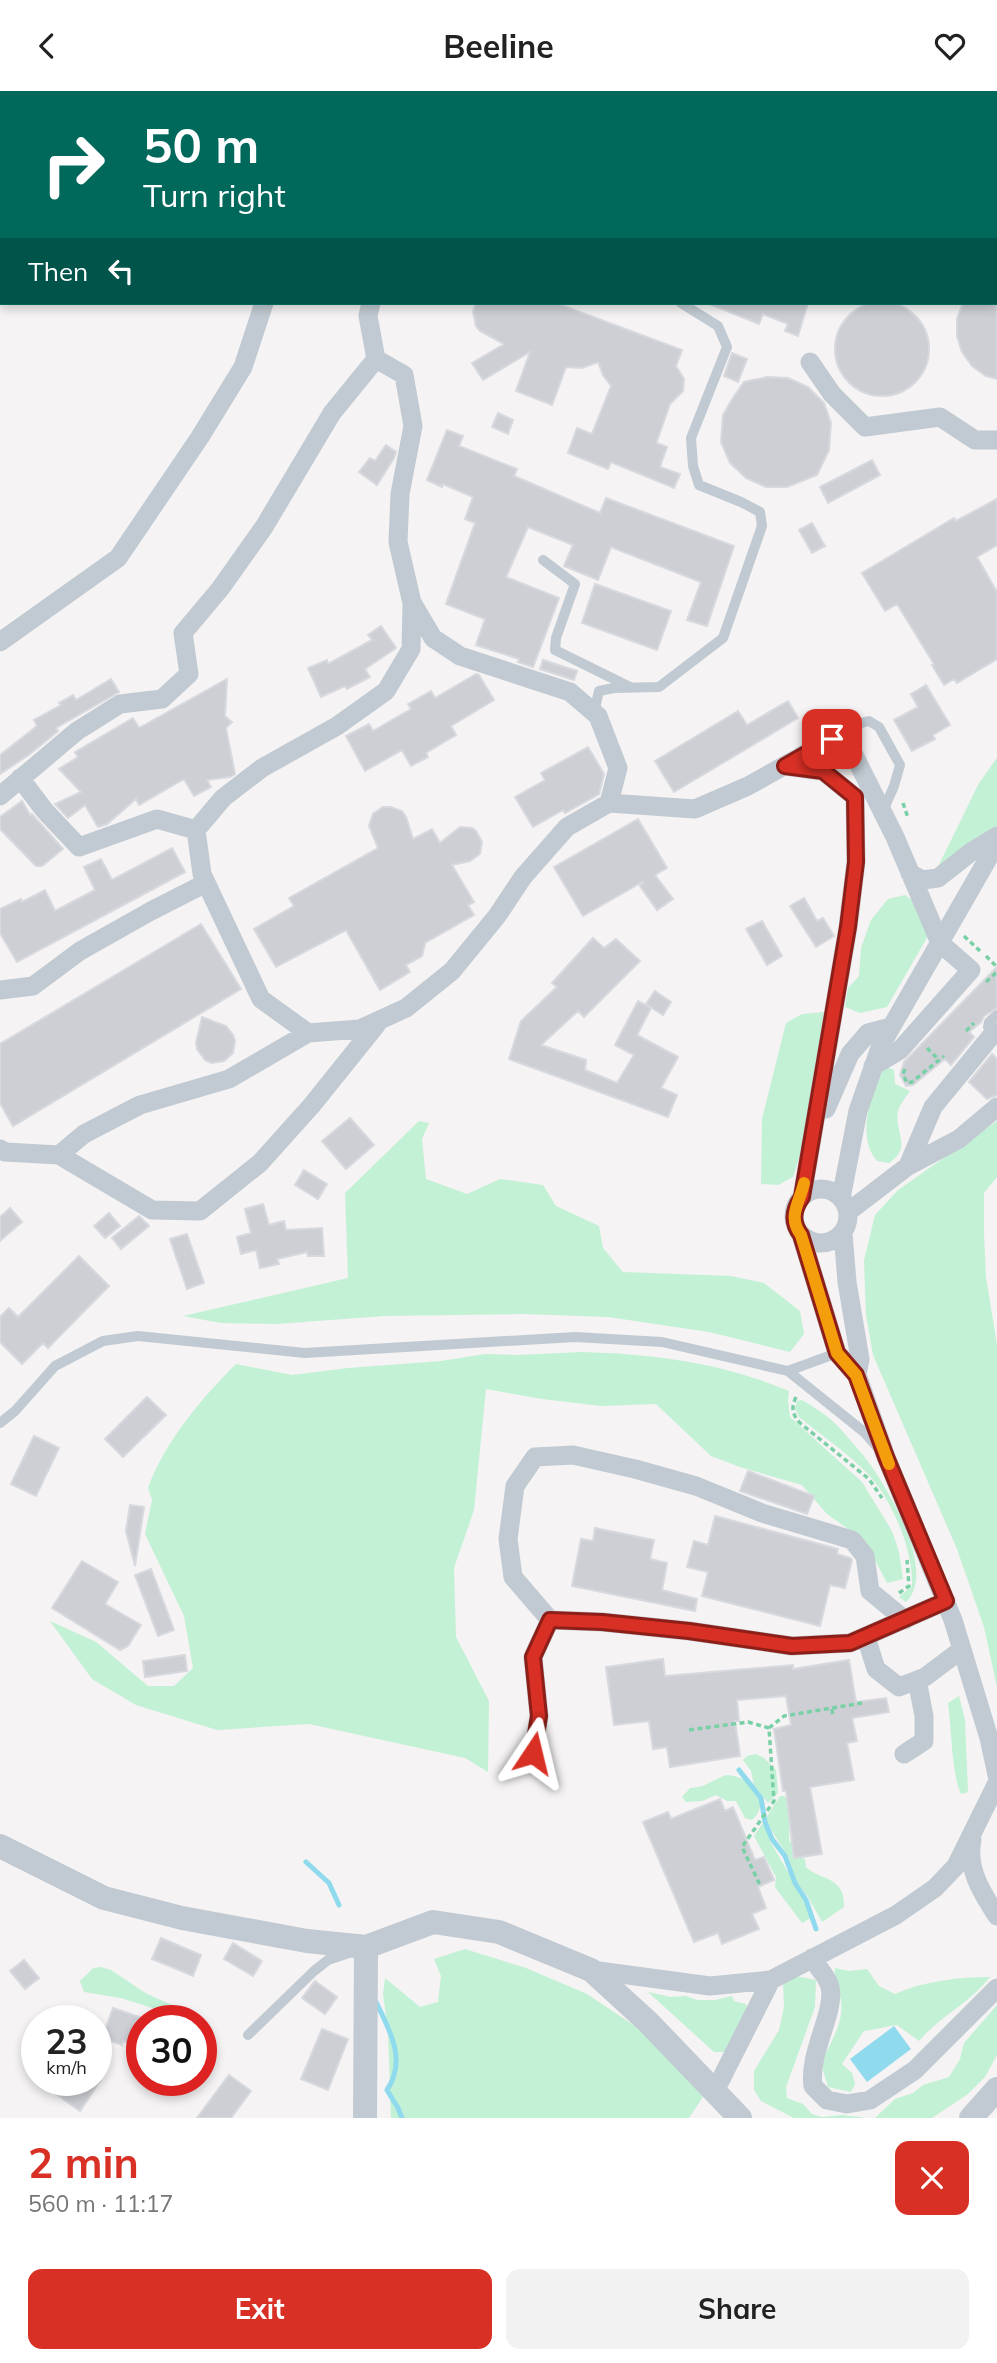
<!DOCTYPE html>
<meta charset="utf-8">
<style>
body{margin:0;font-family:Mulish,sans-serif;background:#f2f2f2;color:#222;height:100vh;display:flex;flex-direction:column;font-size:26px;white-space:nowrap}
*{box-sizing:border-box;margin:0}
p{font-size:23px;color:#767676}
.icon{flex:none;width:38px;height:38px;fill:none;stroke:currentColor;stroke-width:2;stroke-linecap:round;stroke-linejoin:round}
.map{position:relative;height:2027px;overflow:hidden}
.details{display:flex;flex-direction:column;background:#fff;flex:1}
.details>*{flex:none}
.banner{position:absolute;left:0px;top:0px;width:998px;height:214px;box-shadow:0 4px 10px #0003;background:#00695c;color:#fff;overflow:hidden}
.speed{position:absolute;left:21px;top:1914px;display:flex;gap:14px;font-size:35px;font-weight:700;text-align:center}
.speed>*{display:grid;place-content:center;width:91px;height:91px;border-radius:50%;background:#fff;box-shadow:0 4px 10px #0003;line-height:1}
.speed small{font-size:18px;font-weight:400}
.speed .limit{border:10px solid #d22;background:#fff;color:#111}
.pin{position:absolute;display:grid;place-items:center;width:60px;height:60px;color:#fff;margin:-30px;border-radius:14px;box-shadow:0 4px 10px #0006}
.me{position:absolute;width:77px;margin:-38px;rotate:10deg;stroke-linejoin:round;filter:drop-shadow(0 0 5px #0008)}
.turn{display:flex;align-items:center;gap:24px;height:147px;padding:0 28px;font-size:32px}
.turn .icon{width:91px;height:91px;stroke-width:2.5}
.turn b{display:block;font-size:49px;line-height:60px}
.then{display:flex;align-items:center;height:66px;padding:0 28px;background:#0003;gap:14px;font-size:26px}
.round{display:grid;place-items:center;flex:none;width:74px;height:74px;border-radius:14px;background:#f2f2f2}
.head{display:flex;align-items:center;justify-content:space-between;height:119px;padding:0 28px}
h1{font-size:42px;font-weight:700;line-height:52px;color:#d93025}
.cta{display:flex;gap:14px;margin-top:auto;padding:14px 28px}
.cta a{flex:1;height:80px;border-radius:14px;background:#d93025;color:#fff;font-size:28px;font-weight:700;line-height:80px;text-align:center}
.cta a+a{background:#f2f2f2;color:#222}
header{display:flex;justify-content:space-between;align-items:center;height:91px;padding:0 28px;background:#fff;font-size:32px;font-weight:700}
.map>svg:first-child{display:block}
.green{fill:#c3f1d5}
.water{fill:#90daee}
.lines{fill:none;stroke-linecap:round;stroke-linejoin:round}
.stream{stroke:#90daee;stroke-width:5}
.building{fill:#cdcfd5;stroke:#d7d9de;stroke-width:2}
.path{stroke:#7ad0a6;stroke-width:3.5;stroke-dasharray:5 3.5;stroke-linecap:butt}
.service{stroke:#c1cad2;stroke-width:10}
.minor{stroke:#c1cad2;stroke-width:19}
.tertiary{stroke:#c1cad2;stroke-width:24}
.route-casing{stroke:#8d1f18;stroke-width:18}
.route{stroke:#d93025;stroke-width:12}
.slow{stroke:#f59e0b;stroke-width:12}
</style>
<header><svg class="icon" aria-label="back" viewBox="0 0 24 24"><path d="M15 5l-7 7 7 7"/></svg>Beeline<svg class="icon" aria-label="heart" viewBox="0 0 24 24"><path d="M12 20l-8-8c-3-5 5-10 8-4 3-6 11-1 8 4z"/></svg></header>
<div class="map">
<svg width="997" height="2027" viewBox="0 0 997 2027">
<rect width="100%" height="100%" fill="#f5f3f3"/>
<path class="green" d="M997 667V737L937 778 979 692Z
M905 804 917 813 928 845 887 916 860 922 845 916 848 897 859 885 861 857 871 829 888 808Z
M825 921 815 1016 793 1086 778 1094 761 1093 762 1028 786 932 802 923Z
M887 976 894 979 895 993 910 1000C906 1006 900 1013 898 1020 894 1041 913 1056 889 1072L877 1070C856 1046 871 1005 881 978Z
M419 1030 429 1032 422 1048 426 1088 467 1103 500 1088 543 1094 556 1115 599 1135 603 1157 623 1181 731 1185 764 1192 800 1220 804 1243 790 1261 709 1241 608 1226 524 1223 384 1225 277 1233 221 1232 183 1225 348 1187 345 1102Z
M997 1030V1086L984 1102V1142L986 1186 997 1254V1596L984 1536 957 1458 873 1264 866 1224 864 1169 875 1124 898 1099Z
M583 1261C654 1263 723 1272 789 1300L788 1310 790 1326 862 1391 892 1440 899 1461 903 1488 887 1492 865 1450 827 1423 802 1394 740 1376 711 1365 656 1313 601 1315 542 1308 486 1298 474 1419 454 1477 456 1546 489 1610 488 1681 465 1667 309 1633 217 1639 136 1614 92 1588 50 1530 96 1551 148 1595H174L193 1577 184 1525 145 1443 152 1409 148 1397C166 1349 200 1309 236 1273L292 1284 348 1277 441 1270 485 1263 516 1264Z
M802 1309C816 1317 833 1328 844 1342 854 1354 866 1366 874 1379 893 1407 936 1483 906 1511L899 1506 912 1495C914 1461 891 1405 866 1381 846 1361 821 1344 799 1326L795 1318 797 1310Z
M959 1605 965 1629 968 1701 961 1703C951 1680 952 1639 948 1612Z
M756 1663 764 1667 776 1679 778 1702 768 1712 754 1694 751 1680 743 1669 747 1665Z
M727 1684C750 1685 773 1710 752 1729L745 1727 736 1710H727L716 1704 702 1710 686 1711 682 1706 690 1697C705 1697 713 1688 727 1684Z
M780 1705H784L790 1712 789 1749 805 1769 806 1776C821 1790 845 1785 844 1816L822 1831 808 1806 797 1792 788 1766 769 1735 766 1727Z
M762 1733 768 1738 770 1750 811 1821V1827L802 1832 775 1796 776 1786 754 1745Z
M465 1858 526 1877 587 1903 644 1941 703 2006 689 2027H391L388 1940 383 1903 385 1887 420 1916 438 1911 441 1885 434 1868Z
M101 1876 111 1879 147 1903 177 1916V1921L171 1923 121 1907 84 1901 80 1890 93 1877Z
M835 1877 849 1880 867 1878 879 1895 895 1903C924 1890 959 1886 990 1886 971 1911 940 1925 919 1950L897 1934 864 1940 842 1973 852 1982 855 1993 851 2001 828 1996 821 1972C830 1952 844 1933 841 1910 840 1899 833 1888 835 1877Z
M795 1885 816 1889 815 1916 786 1996 787 2007 803 2013 812 2023 822 2026 842 2024 867 2027H794L761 2010 754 1999V1980L779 1939 784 1916 783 1893Z
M648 1901 671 1906 686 1905 697 1909H715L732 1905 734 1910 746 1913 748 1920 725 1961H714Z
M997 1914V1964L985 1986 968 2003 932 2027H875L895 2008 913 2002 923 1994 949 1986 960 1968 964 1952Z"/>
<path class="water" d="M894 1935 911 1958 867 1991 850 1968Z"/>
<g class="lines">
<path class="stream" d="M739 1679 761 1707 765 1731 772 1748 785 1765 795 1792 806 1809 816 1838
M306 1771 329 1792 339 1814
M376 1911C390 1940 407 1969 387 1999L398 2017 402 2027"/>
</g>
<path class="building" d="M835 258a47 47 0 1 1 94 0a47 47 0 1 1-94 0Z
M476 212H556L682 259 676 275 684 288 683 300 670 313 657 350V352L667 356 660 376 680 383 674 397 611 371 608 378 568 362 577 337 592 343 611 295 603 284 598 271 582 277 566 276 552 314 516 300 530 261 483 289 472 272 504 253 480 240 476 235 473 221Z
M707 212H808L798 245 785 240 788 233 763 223 759 233Z
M963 212H997V288L986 285 972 275 962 261 957 245V228Z
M732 262 747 268 738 291 724 285Z
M767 286 788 287 808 296 824 312 831 332 829 359 817 384 787 396H766L746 387 730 372 721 351 723 324 731 310 744 291Z
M498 322 513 329 508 343 492 336Z
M447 339 463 345 459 355 517 378 514 385 600 422 606 407 734 455 707 535 687 529 701 491 611 456 598 489 564 475 573 454 528 436 506 486 559 507 533 576 518 571 519 568 476 554 485 528 446 513 475 432 465 428 473 406 443 393 442 396 427 389Z
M386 354 396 361 394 367 377 394 359 381 370 367 375 370Z
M872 369 880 384 828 412 820 396Z
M997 408V454L977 466 997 501V568L957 592 954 588 944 594 932 574 934 573 897 513 885 520 862 482 954 427 956 430Z
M812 432 825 455 812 462 799 439Z
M595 493 671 520 657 559 582 532Z
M381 535 396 557 365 578 370 586 347 598 345 595 321 606 308 577 327 569 328 573 372 549 368 544Z
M543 569 577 580 574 589 540 578Z
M476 583 479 584 494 609 451 635 456 644 426 662 428 666 411 675 402 659 365 680 346 645 369 633 373 640 411 618 408 613 431 600 435 607Z
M111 588 119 601 56 637 58 640 30 663 0 683V664L37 635 34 629 61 614 59 612 73 604 76 609Z
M227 588 225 625 232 631 226 637 235 683 230 686 207 689 211 696 194 705 184 688 139 714 136 708 107 733 98 736 85 714 68 727 55 713 81 701 59 678 78 666 75 661 133 627 139 637Z
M926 594 950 634 933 644 935 648 912 660 894 629 918 616 911 603Z
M788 610 798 627 674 701 655 670 738 620 747 634Z
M588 656 604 683 599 703 565 722 563 719 533 736 515 706 545 689 541 682Z
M22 710 30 724 32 723 63 758 42 775H36L0 738V726Z
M383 716H390L402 720 406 726 413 748 432 738 440 752 460 736 472 737 476 740 482 751 480 763 470 770 452 774 474 811 468 814 474 824 425 852 422 865 406 874 410 881 380 899 346 839 276 876 254 838 294 815 289 807 378 757 369 735 373 723Z
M638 728 667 777 655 784 673 808 657 819 640 795 644 790 583 825 554 776Z
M172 757 185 781 17 871 0 842V818L21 808 22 811 45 799 55 820 95 799 84 776 101 768 112 789Z
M804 807 817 830 823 827 834 845 816 856 790 815Z
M762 830 782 865 767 874 746 838Z
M201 833 241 898 13 1035 0 1012V953Z
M593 847 604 857 616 848 640 870 584 926 578 920 541 954 586 969 585 979 617 992 634 964 615 954 638 910 651 917 637 944 678 966 661 997 677 1004 668 1026 509 968 521 930 557 896 552 892Z
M997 876V917L984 925 981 931 969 941 974 946 951 974 945 968 913 994 906 995 900 984 904 971Z
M655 900 671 911 663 924 646 913Z
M202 926 226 935 233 944 235 950 233 962 224 970 211 972 205 969 197 958 196 952Z
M992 963 997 968V1004L987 1008 969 991Z
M350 1027 374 1054 346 1078 322 1050Z
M304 1079 327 1093 318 1108 295 1094Z
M263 1113 269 1134 284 1130 286 1139 322 1137 324 1165H308L307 1161 277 1168 279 1173 260 1177 256 1159 241 1163 237 1146 251 1142 245 1118Z
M10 1117 22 1131 0 1150V1126Z
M109 1122 120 1135 105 1147 94 1135Z
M139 1125 149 1135 121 1158 112 1147Z
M187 1143 204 1192 187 1198 170 1148Z
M79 1165 109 1195 48 1257 43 1252 22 1273 0 1251V1226L9 1217 18 1226Z
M147 1306 166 1324 123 1366 105 1348Z
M34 1345 59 1357 36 1405 11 1393Z
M748 1380 814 1405 807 1423 740 1400Z
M130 1414 144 1416 135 1475 126 1440Z
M715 1425 838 1458 837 1463 850 1467 852 1469 845 1497 830 1494 820 1535 702 1505 708 1481 687 1476 694 1450 708 1454Z
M595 1437 654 1449 650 1468 667 1472 662 1499 697 1508 695 1520 572 1495 581 1448 593 1450Z
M82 1470 118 1491 105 1513 141 1534 128 1555 120 1559 52 1517Z
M151 1478 174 1539 158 1545 135 1484Z
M185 1564 187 1580 145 1586 143 1570Z
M663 1568 665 1585 793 1574V1578L849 1569 856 1611 886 1607 889 1621 852 1627 857 1650 847 1652 854 1689 810 1696 822 1763 794 1767 786 1700H783L774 1638 791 1634 786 1605 737 1609 739 1630H735L740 1665 670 1676 667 1656 653 1658 649 1630 614 1634 606 1576Z
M720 1708 725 1720 733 1716 755 1769 764 1766 774 1789 758 1796 766 1817 752 1823 759 1838 722 1853 718 1842 694 1851 643 1731 668 1721 671 1728Z
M161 1847 201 1864 193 1885 152 1868Z
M233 1852 262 1870 253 1885 224 1868Z
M24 1869 39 1887 25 1898 10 1880Z
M315 1890 337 1906 325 1923 302 1907Z
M113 1917 142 1927V1957L123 1950 122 1954 102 1947Z
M322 1938 348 1948 328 1999 301 1988Z
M229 1984 251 2000 231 2027H197Z
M65 1990H100L80 2020 56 2003Z"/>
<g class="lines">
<path class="path" d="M903 712 908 727
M964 845 980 860
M986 865 997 876
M986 891 997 881
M966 940 974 932
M927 957 939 969
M905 978 903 983 907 992 912 991 944 965
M796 1306C791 1317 792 1323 800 1332L869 1388 882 1407
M899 1502 909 1495 907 1469
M832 1618 833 1626
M769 1637 784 1625 862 1612
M689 1639 748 1631 769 1637 774 1710 742 1756 760 1794"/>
<path class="service" d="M543 469 575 493 556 547 555 559 630 596
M594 621 599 600 614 597 659 596 723 547 762 435 760 421 741 411 699 394 693 375 691 347 727 256 718 235 681 212
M838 651 857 633 869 630 879 636 900 674 894 695 883 720
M995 941 988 936 989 931 997 924
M788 1280 864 1341 878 1357
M0 1332 15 1320 55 1275 103 1250 138 1245 305 1262 575 1246 662 1251 788 1280 837 1262
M248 1944 314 1880 328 1869 349 1862"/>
<path class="minor" d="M764 0 768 2
M973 0 977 2
M342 2 343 0
M681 2 682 0
M996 9 997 10
M996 129 997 130
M371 212 368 225 376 268 404 284 413 335 400 403 398 451 412 512 411 558 386 600 337 635 262 677 223 707 196 739 202 783 261 908 308 942 360 938 406 917 452 880 497 825 523 786 567 736 609 712 695 718 748 695 832 648 851 658 895 746 940 852 971 879 900 959 873 975
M810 271 832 303 865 336 940 326 975 349H997
M413 513 433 547 460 565 570 601 598 625 618 677 609 712
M0 551 118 467 200 346 243 276 264 212
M785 675 823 680 855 706 856 771 848 836 802 1106
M20 687 45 720 79 756 157 728 196 739
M0 705 77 640 120 613 162 608 189 583 183 542 220 498 264 436 332 322 376 268
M910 782 922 789 938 787 971 761 997 745
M0 899 33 895 80 860 151 820 206 792
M826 1018 850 963 868 942 891 936
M0 1058 5 1061 59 1064 152 1119 200 1120 260 1072 312 1014 377 933
M59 1064 84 1043 140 1014 229 988 308 942
M908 1075 933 1016 992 944 995 941 997 944
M794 1125a27 27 0 1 1 54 0a27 27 0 1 1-54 0Z
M841 1107 858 1020 881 954 997 752
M848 1121 908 1075 959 1048 997 1016
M843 1142 847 1191 860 1268 857 1284
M801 1144 837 1262 857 1284 886 1366 953 1529 989 1647 997 1684
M550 1529 513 1486 508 1448 515 1395 535 1366 573 1364 635 1378 696 1395 762 1422 852 1449 865 1465 870 1500 905 1529
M866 1546 876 1578 899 1596 925 1586 961 1559
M533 1662 539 1625 533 1566 550 1529 602 1531 689 1540 792 1555 850 1552 946 1510
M904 1663 924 1650V1625L917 1589
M972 1749C966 1777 982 1802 997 1825
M812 1867C817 1876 828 1886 830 1896 836 1920 808 1962 813 1995L827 2009 847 2013 870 2009 915 1979 997 1897
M591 1879 710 1895 771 1889 896 1824 935 1797 956 1775 997 1692
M715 2000 771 1889"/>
<path class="tertiary" d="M0 1755 104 1807 182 1827 307 1850 366 1856 433 1831 499 1841 591 1879 648 1931 740 2027
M365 2027 366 1856
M971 2027 997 1998"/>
</g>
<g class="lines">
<g class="route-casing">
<path id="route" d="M533 1662 539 1625 533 1566 550 1529 602 1531 689 1540 792 1555 850 1552 946 1510 886 1366 856 1284 837 1262 801 1144C791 1131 793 1119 802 1106L848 836 856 771 855 706 823 680 785 675 832 648"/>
</g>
<use href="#route" class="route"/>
<path class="slow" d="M804 1092C800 1111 787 1125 801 1144L837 1262 856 1284 889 1373"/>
</g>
</svg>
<div class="speed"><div>23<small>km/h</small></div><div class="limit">30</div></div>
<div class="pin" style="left:832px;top:648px;background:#d93025"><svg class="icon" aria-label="arrive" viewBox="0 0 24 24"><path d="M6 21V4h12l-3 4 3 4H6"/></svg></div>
<svg class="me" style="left:533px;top:1662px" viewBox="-20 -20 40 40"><path d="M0-17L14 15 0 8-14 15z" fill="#d93025" stroke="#fff" stroke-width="4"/></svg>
<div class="banner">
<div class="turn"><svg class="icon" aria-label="right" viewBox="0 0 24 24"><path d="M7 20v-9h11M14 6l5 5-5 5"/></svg><div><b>50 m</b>Turn right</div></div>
<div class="then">Then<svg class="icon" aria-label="left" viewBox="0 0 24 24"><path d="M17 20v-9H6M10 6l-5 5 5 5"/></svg></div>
</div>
</div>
<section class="details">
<div class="head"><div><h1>2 min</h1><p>560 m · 11:17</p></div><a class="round" style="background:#d93025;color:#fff"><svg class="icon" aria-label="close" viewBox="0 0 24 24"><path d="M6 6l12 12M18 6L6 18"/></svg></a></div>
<div class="cta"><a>Exit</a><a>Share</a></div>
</section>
